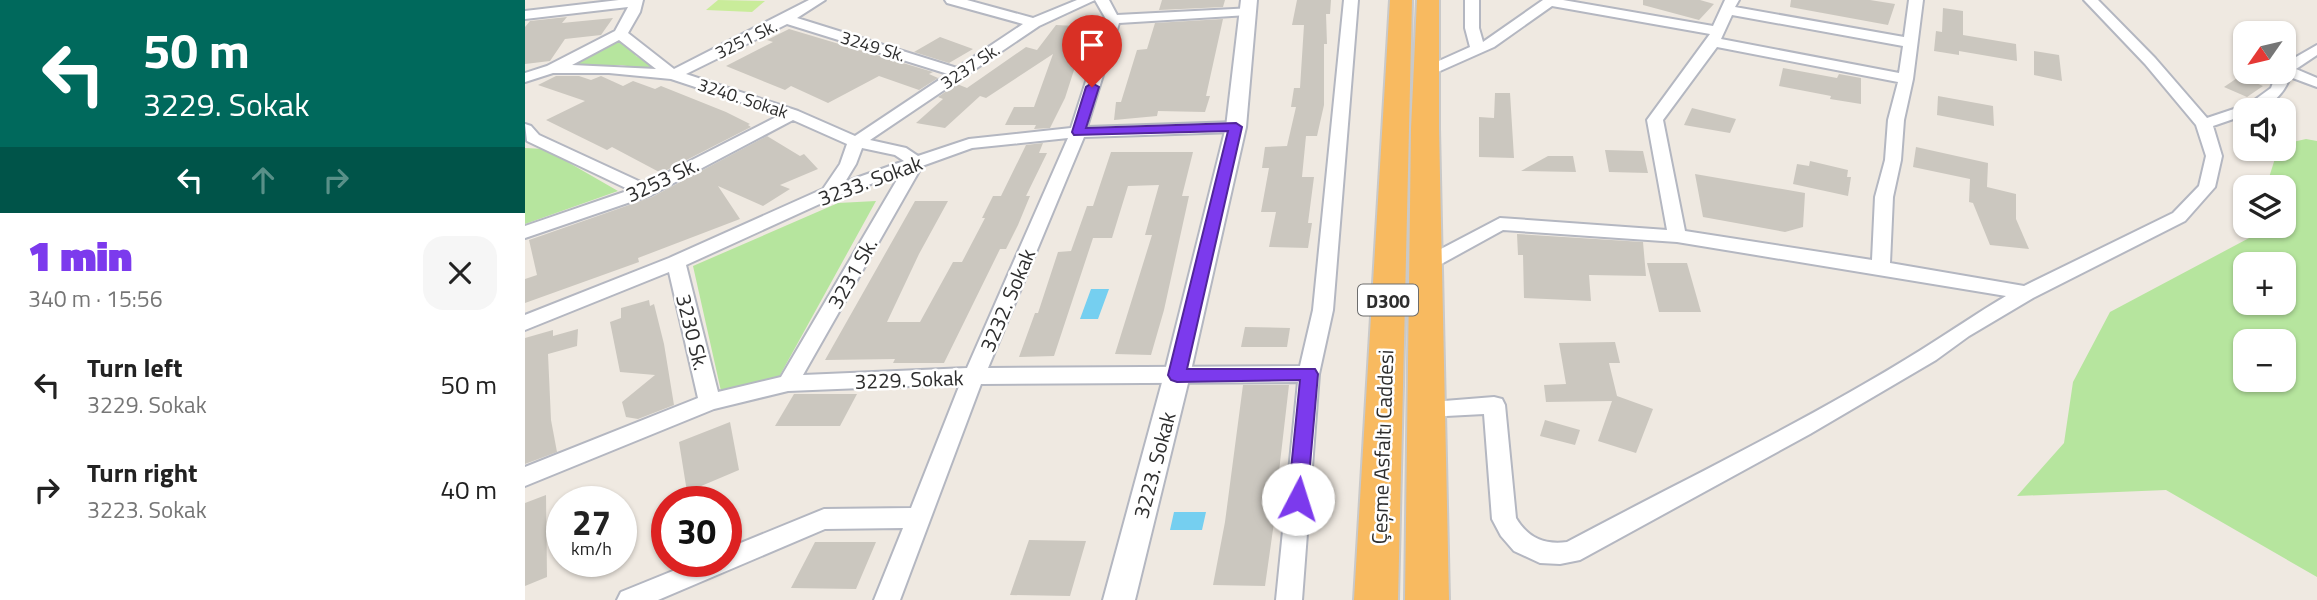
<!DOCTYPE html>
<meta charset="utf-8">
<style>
body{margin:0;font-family:"Titillium Web",sans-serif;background:#f6f6f6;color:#222;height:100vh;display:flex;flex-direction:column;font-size:26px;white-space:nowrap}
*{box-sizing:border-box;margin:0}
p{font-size:23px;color:#767676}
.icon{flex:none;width:38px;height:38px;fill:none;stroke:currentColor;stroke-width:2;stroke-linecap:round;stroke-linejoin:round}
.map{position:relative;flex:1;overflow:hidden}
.side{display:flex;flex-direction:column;background:#fff;width:525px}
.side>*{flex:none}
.hud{background:#00695c;color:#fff;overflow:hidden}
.needle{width:46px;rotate:236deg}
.fabs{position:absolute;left:1708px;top:21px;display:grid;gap:14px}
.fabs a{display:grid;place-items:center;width:63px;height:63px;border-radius:14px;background:#fff;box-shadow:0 2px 5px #0004;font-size:35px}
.speed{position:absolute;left:21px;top:486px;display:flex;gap:14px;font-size:35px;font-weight:700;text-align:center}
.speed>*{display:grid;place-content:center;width:91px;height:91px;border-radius:50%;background:#fff;box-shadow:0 2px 5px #0004;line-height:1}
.speed small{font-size:18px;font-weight:400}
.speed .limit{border:10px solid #d22;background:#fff;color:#111}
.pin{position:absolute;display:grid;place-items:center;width:60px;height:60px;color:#fff;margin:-72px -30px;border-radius:50% 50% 50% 0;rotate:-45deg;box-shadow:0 0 7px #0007}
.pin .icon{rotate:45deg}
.me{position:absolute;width:77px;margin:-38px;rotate:5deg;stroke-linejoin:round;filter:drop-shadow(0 0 5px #0008)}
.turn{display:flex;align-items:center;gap:24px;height:147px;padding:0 28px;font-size:32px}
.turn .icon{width:91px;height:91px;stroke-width:2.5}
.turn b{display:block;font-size:49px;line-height:60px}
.lanes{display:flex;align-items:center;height:66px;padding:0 28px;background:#0003;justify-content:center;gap:35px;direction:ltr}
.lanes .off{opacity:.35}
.round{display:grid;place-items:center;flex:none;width:74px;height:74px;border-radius:21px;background:#f6f6f6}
.overview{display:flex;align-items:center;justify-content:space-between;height:119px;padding:0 28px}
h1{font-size:42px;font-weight:800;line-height:52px;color:#7c3aed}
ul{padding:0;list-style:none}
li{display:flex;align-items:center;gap:21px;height:105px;padding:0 28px}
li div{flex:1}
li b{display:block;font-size:26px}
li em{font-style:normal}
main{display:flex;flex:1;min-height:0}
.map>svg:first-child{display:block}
.green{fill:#b6e59e;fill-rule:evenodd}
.pitch{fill:#c9ec9a}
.water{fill:#75cff0}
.building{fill:#cbc7bf}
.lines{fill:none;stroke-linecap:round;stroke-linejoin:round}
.minor-casing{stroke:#b4b7c1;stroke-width:4}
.tertiary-casing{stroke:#b4b7c1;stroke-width:4}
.trunk-casing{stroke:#c9c9c9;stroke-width:4}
.minor{fill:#fff;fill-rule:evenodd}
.tertiary{fill:#fff;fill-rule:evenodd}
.trunk{fill:#f8ba60;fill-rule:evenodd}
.route{fill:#7c3aed;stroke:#51269a;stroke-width:2}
.labels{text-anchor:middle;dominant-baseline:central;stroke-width:5;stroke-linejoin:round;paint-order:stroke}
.far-street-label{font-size:18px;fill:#2e2e2e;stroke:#fff}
.shield{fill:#fff;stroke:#6d6d6d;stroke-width:2}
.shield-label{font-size:19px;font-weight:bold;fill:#2e2e2e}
.street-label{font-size:21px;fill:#2e2e2e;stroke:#fff}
</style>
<main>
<section class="side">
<div class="hud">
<div class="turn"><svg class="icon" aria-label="left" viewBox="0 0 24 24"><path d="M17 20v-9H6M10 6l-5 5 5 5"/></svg><div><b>50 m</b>3229. Sokak</div></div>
<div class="lanes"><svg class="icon" aria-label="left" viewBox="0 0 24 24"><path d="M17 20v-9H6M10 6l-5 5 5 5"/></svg><svg class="icon off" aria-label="ahead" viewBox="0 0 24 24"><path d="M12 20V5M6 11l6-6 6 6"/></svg><svg class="icon off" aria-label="right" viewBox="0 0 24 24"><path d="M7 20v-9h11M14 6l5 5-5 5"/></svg></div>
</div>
<div class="overview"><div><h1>1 min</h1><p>340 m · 15:56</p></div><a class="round"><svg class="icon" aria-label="close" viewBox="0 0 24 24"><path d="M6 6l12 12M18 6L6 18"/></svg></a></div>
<ul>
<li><svg class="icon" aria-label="left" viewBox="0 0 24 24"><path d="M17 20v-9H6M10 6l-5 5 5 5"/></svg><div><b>Turn left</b><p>3229. Sokak</p></div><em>50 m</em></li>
<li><svg class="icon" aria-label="right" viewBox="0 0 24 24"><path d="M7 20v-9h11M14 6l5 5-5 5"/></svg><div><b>Turn right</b><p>3223. Sokak</p></div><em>40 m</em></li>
</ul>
</section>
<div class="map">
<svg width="1792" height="600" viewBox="0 0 1792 600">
<rect width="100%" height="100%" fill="#efe9e1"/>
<path class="green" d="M100 39 111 56 138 72 96 65 36 67Z
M1781 139 1792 141V577L1641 490 1492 496 1539 443 1548 382 1585 312 1726 237 1729 226H1759V187H1741L1753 149H1759V144ZM1720 264H1759V303H1720ZM1720 341H1759V380H1720Z
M0 148 20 149 93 191 0 224Z
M351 201 254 377 196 391 168 266 313 203Z"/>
<path class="pitch" d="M193 0 240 1 227 12 181 10Z"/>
<path class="water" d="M566 289H584L573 319H555Z
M649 512H681L677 530H645Z"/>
<path class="building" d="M637 0H700L698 7 634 10Z
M772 0H806L805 14H801L802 44H799V105L792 136H781L777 177H789L783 223H787L783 248 744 247 751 212H736L744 168H737L740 147 762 146 771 107H766L769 88H775L779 25H767Z
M1118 0H1175L1189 4 1174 20 1118 5Z
M1266 0H1345L1370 4 1363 25 1265 7Z
M1418 8 1438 11V35L1491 44 1492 61 1434 51V55L1409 51 1411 31 1417 32Z
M42 17 37 23 88 18 76 35 40 39 25 61 0 64V27L5 21Z
M698 19 681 96H685L680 112 633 111 632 116 589 120 591 102H596L612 50 622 49 630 23Z
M552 23 571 24 556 49 564 50 550 67 540 98 525 128 509 129 511 125H480L489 107H509L528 54 461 98 455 96 420 128 391 123 418 99 413 97 432 84 442 88 501 47 512 50 531 25 551 26Z
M264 29 408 72 404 74 413 78 394 90 354 76 303 103 266 86 260 90 201 66 248 42 242 40Z
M415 37 448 49 424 63 389 52Z
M1509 51 1534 55 1537 81 1509 75Z
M1258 68 1312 78 1314 74 1336 78V104L1305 99 1306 96 1254 86Z
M31 76H54L66 80 76 76 98 86 108 81 130 89 136 86 201 112 225 124 223 125 226 127 136 173 87 147 82 150 21 120 60 101 13 85Z
M1715 76 1738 86 1722 97 1699 87Z
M970 93H985L989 158 954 157V117L969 118Z
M1413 96 1468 106 1469 126 1412 115Z
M1167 108 1211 119 1205 133 1159 125Z
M242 136 275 156 279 154 293 169 255 185 265 189 238 206 193 186 215 219 113 258 114 262 0 303V279L12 275 4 240 127 197Z
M518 143 514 153H522L501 196H505L493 225 481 249H475L419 363H368L370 359 300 360 390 201H423L394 254 362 322H395L428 262H437L460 218H457L468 196H476L501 145Z
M1391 147 1463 163 1462 187 1491 194V219L1504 249 1465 245 1448 203 1444 202 1445 179 1388 167Z
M1080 150 1118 151 1123 173 1084 172Z
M586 152H668L657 196H664L639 310 626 355 590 354 627 235H620L634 185 603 186 587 238H568L529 356 494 357 510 313H513L533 252 546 251 562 206H568Z
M1023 156H1048L1051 172 996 171Z
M1285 161 1323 170 1322 177H1326L1323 196 1268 184 1272 164 1284 166Z
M1170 174 1280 193 1278 227 1260 232 1178 217Z
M992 234 1118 242 1121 276 1064 275 1066 301 999 298 998 255H993Z
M1122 263H1162L1176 312H1134Z
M124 300 125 306 129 304 139 344 149 405 113 419 101 417 97 402 130 375 95 372 85 322 96 318V308Z
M720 327 765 328 762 347H716Z
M53 329 52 346 23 354 26 420 32 452 0 464V338L28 330V336Z
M1090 342 1095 363H1084L1092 396 1128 409 1111 453 1073 441 1087 401 1021 402 1019 385 1041 384 1034 343Z
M718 385H764L753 480H755L740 586 688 585 700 522Z
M269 394H332L315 426H250Z
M1020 420 1055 430 1050 445 1015 436Z
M205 422 214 470 162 492 154 442Z
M21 495 22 577 0 586V503Z
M504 540 561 541 545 596 485 595Z
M290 542H351L331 589 266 588Z"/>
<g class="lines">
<g class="minor-casing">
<path id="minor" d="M94 0H118L115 12 103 33 149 69 284 0H300L272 18 432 68 498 24 422 3 420 0H442L508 18 552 0H570L514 26 345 140 381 148 393 156 444 139 546 128 581 19 570 0H584L592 15 728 8 730 11 723 15 594 23 562 127 711 122 719 127 711 132 559 137 463 368 775 366 788 310 819 0H833L808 310 794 374 777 600H751L773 382 456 384 375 600H349L378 528 300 529 133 600H92L96 592 170 562H201V549L299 509 386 508 435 384 263 391 189 409 0 486V467L173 398 144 272 0 330V315L144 258 298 189 315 164 322 144 268 120 126 195 0 238V226L105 190 2 141 0 124 6 126 14 135 120 184 255 115 146 79 84 73H28L0 82V73L22 66 90 31 103 7 0 19V11ZM262 24 423 74 330 136 273 111 161 74ZM94 40 131 69 47 65ZM543 138 442 368 278 375 397 166 447 148ZM337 148 370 155 379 161 320 182 331 164ZM376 173 256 377 193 392 161 265 310 197Z
M940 0H954V28L958 42 1018 0H1038L1188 26 1200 0H1214L1210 7 1379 37 1384 0H1398L1388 79 1379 120 1376 160 1368 197 1365 263 1499 286 1648 213 1674 186 1681 156 1671 125 1620 64 1559 0H1573L1630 58 1682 118 1724 104 1746 88 1752 72H1759V64L1792 45V55L1771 69 1792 78V87L1765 77C1758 97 1742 110 1720 110V115L1688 126 1697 156 1690 187 1660 221 1508 298 1444 336 1411 360 1285 434 1055 560 1035 564 1015 563 989 551 976 536 967 519 959 414 902 417 894 415 891 409 894 403 969 397 977 399 980 405 991 518C1003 538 1019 545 1042 542 1160 479 1282 421 1396 350 1425 332 1452 313 1481 296L1152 242 978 230 909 268H895L893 264 895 260 975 218 1142 230 1122 120 1185 34 1027 6 969 47 906 75H896L894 72 896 69 945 47 940 28ZM1207 15 1378 46 1374 73 1196 39ZM1192 47 1373 82 1363 120 1360 160 1350 197 1347 260 1160 231 1138 120Z"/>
</g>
<g class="tertiary-casing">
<path id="tertiary" d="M716 0H732L721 127 665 375 610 600H578L639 375 701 127Z"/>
</g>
<g class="trunk-casing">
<path id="trunk" d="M865 0H887L873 600H829Z
M892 0H914V129L924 600H880L886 129Z"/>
</g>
<use href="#minor" class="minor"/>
<use href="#tertiary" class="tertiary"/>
<use href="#trunk" class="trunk"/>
</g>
<path class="route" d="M567 83 574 87 561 128 711 123 717 127 662 369H790L793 374 782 499 780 505 773 508 766 505 763 499 775 380 652 382 646 380 643 375 703 131 549 135 547 132 561 87Z"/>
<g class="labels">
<g class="far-street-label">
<text transform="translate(221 39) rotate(-26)">3251 Sk.</text>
<text transform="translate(348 46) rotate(17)">3249 Sk.</text>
<text transform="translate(445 66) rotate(-34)">3237 Sk.</text>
<text transform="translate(218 98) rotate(18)">3240. Sokak</text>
</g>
<rect class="shield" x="833" y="284.5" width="60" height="31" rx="5"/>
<g class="shield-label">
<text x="863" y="300">D300</text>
</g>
<g class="street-label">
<text transform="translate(137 179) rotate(-25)">3253 Sk.</text>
<text transform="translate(345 180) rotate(-20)">3233. Sokak</text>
<text transform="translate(327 273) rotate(-60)">3231 Sk.</text>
<text transform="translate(482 300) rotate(-67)">3232. Sokak</text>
<text transform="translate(168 332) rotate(76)">3230 Sk.</text>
<text transform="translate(384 379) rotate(-2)">3229. Sokak</text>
<text transform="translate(857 447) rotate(-88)">Çeşme Asfaltı Caddesi</text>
<text transform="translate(629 465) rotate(-75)">3223. Sokak</text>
</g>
</g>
</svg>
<div class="fabs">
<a><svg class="needle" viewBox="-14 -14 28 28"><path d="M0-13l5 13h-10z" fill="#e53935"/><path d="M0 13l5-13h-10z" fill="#767676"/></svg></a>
<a><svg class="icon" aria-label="sound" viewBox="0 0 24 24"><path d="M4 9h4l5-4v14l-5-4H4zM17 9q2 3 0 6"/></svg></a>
<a><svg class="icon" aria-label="layers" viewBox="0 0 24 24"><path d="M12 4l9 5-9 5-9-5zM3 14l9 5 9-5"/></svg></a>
<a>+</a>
<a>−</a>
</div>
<div class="speed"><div>27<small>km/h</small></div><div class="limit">30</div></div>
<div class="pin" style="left:567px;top:87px;background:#d93025"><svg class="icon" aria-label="arrive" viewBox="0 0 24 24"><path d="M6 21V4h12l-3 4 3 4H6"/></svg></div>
<svg class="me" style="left:773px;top:499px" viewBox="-20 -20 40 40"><circle r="19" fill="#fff"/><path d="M0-13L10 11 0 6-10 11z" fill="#7c3aed"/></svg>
</div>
</main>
